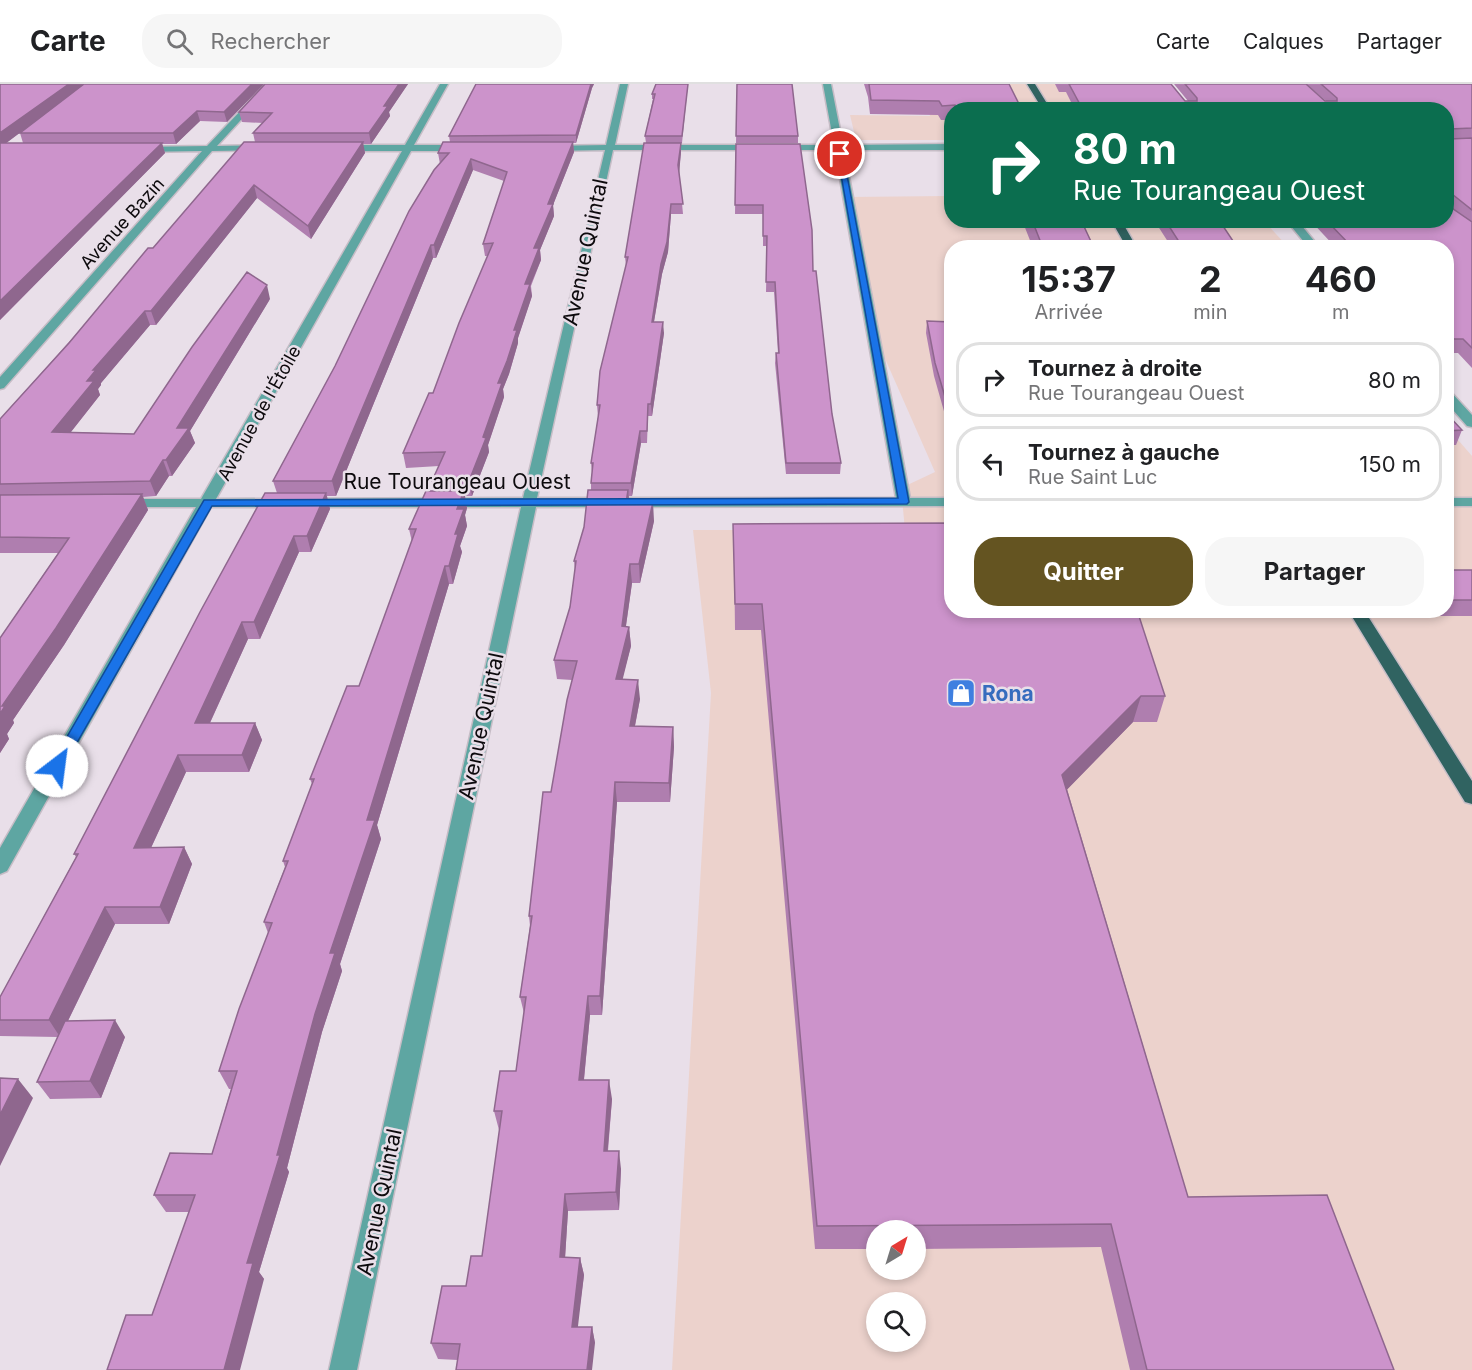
<!DOCTYPE html>
<html lang="fr">
<meta charset="utf-8">
<style>
body{margin:0;font-family:Inter,sans-serif;background:#f6f6f6;color:#202124;height:100vh;display:flex;flex-direction:column;font-size:22px;white-space:nowrap}
*{box-sizing:border-box;margin:0}
p{font-size:20px;color:#757577}
.icon{flex:none;width:33px;height:33px;fill:none;stroke:currentColor;stroke-width:2;stroke-linecap:round;stroke-linejoin:round}
.map{position:relative;flex:1;overflow:hidden}
.side{position:absolute;left:944px;top:156px;width:510px;height:378px;display:flex;flex-direction:column;background:#fff;border-radius:24px;box-shadow:0 3px 9px #0003}
.side>*{flex:none}
.guide{position:absolute;left:944px;top:18px;width:510px;height:126px;border-radius:24px;box-shadow:0 3px 9px #0003;background:#0b6e4f;color:#fff;overflow:hidden}
.needle{width:39px;rotate:38deg}
.tools{position:absolute;left:866px;top:1136px;display:grid;gap:12px}
.tools a{display:grid;place-items:center;width:60px;height:60px;border-radius:50%;background:#fff;box-shadow:0 3px 9px #0003;font-size:30px}
.pin{position:absolute;display:grid;place-items:center;width:51px;height:51px;color:#fff;margin:-26px;border:3px solid #fff;border-radius:50%;box-shadow:0 2px 6px #0007}
.me{position:absolute;width:66px;margin:-33px;rotate:30deg;stroke-linejoin:round;filter:drop-shadow(0 0 4px #0008)}
.turn{display:flex;align-items:center;gap:21px;height:126px;padding:0 30px;font-size:27px}
.turn .icon{width:78px;height:78px;stroke-width:2.5}
.turn b{display:block;font-size:42px;line-height:51px}
.eta{display:flex;justify-content:space-evenly;align-items:center;height:102px;text-align:center}
.eta b{font-size:36px;font-weight:700;line-height:42px}
.primary-button{display:flex;gap:12px;margin-top:auto;padding:12px 30px}
.primary-button a{flex:1;height:69px;border-radius:24px;background:#645421;color:#fff;font-size:24px;font-weight:700;line-height:69px;text-align:center}
.primary-button a+a{background:#f6f6f6;color:#202124}
ul{padding:0;list-style:none}
li{display:flex;align-items:center;gap:18px;height:75px;margin:0 12px 9px;padding:0 18px;border:3px solid #e0e0e0;border-radius:24px}
li div{flex:1}
li b{display:block;font-size:22px}
li em{font-style:normal}
header{display:flex;align-items:center;gap:36px;box-sizing:border-box;height:84px;padding:0 30px;background:#fff;border-bottom:2px solid #e0e0e0}
header strong{font-size:28px}
nav{display:flex;gap:33px;margin-inline-start:auto;font-size:21px}
.search{width:420px;height:54px;background:#f6f6f6;display:flex;align-items:center;gap:15px;box-sizing:border-box;padding:0 21px;border-radius:24px;color:#757577;font-size:22px}
.map>svg:first-child{display:block}
.commercial{fill:#ecd2cc;fill-rule:evenodd}
.lines{fill:none;stroke-linecap:round;stroke-linejoin:round}
.minor-casing{stroke:#c6bdc6;stroke-width:3}
.major-casing{stroke:#c6bdc6;stroke-width:3}
.minor{fill:#5ea6a2;fill-rule:evenodd}
.major{fill:#306361;fill-rule:evenodd}
.wall{fill:#af7eaf;fill-rule:evenodd}
.shaded-wall{fill:#8f678e}
.building{fill:#cc93cb;stroke:#8f678e;stroke-width:1.5}
.route{fill:#1a73e8;stroke:#114b97;stroke-width:1.5}
.labels{text-anchor:middle;dominant-baseline:central;stroke-width:5;stroke-linejoin:round;paint-order:stroke}
.far-street-label{font-size:18px;fill:#0d0a0d;stroke:#e9dfe9}
.street-label{font-size:21px;fill:#0d0a0d;stroke:#e9dfe9}
.shop-label{font-size:21px;font-weight:bold;fill:#366cbe;stroke:#e9dfe9;text-anchor:start}
</style>
<header>
<strong>Carte</strong>
<div class="search"><svg class="icon" aria-label="search" viewBox="0 0 24 24"><circle cx="10" cy="10" r="6"/><path d="M15 15l6 6"/></svg>Rechercher</div>
<nav><a>Carte</a><a>Calques</a><a>Partager</a></nav>
</header>
<div class="map">
<svg width="1472" height="1286" viewBox="0 0 1472 1286">
<rect width="100%" height="100%" fill="#e9dfe9"/>
<path class="commercial" d="M918 0H1150L1170 25 951 26V56H856L850 31 930 32Z
M948 112 951 119V136L959 137 962 142 1082 143 1079 136 1264 137 1288 163 951 164V526H1446V342L1472 372V1286H672L711 609 693 446H905L901 404 935 388 872 245 848 113ZM876 1146H915V1185H876ZM876 1218H915V1257H876Z"/>
<g class="lines">
<g class="minor-casing">
<path id="minor" d="M266 0H274L217 62 262 61 266 64 265 66 212 67 4 304 0 305V293L202 67 140 68 136 65 137 63 207 62Z
M440 0H448L414 61H463L467 64 463 67H411L216 415 523 414 605 66 551 67 547 64 548 62 606 61 620 0H628L615 61H834L823 0H831L843 61 951 60V66H844L910 414H951V422L536 423 357 1286H329L521 423H211L7 787 0 790V764L196 423H122L115 419 122 415H201L402 67H341L337 64 341 61H405ZM613 66H835L896 414H537Z
M1286 136H1297L1320 164H1309Z
M1446 306 1450 307 1472 331V343L1467 342 1446 318Z
M1446 414H1472V422H1446Z"/>
</g>
<g class="major-casing">
<path id="major" d="M1027 0H1035L1051 26H1043Z
M1111 136H1121L1137 164H1127Z
M1348 526H1364L1472 697V720L1465 718Z"/>
</g>
<use href="#minor" class="minor"/>
<use href="#major" class="major"/>
</g>
<path class="wall" d="M0 0H264L227 38 200 37 176 60H162L165 69 0 236ZM27 43 20 49 23 59H6Z
M265 0H408L389 28 390 32 371 60H363L365 69 311 155 257 114 156 241H150L101 299V301L98 305 100 311 71 348 134 350 270 215 190 347 195 359 172 392H169L156 412 143 413 148 426 64 561 13 636 14 639 7 650 9 655 0 669V554L58 469H0V335L153 164 255 58 253 49 263 39 242 38 239 28Z
M476 0H594L592 4 576 59H573L574 68 553 121 554 132 540 166 541 176 531 202 532 212 518 254V259L509 290 503 305 504 313 488 361 489 368 472 412H465L467 424 465 431 467 442 460 462 462 468 453 500H449L442 523 377 741 381 755 340 880 342 887 322 948 287 1084 289 1088 259 1188 264 1195 152 1231 189 1128H166L154 1111 212 1070 231 1005H229L219 987 268 849 264 838 285 783 283 777 312 700 310 695 359 602 412 458 409 445 434 407 432 397 439 382 406 384 403 369 433 309 488 172H485L483 160 504 97 473 86 436 174H433L336 412H327L330 425 311 468H299L260 555H248L210 639H255L262 656 249 688H186L151 764 184 763 192 780 169 840H115L68 937 125 953 101 1014 50 1015 37 998 58 953 0 952V913L76 773 74 770 277 409 273 397 335 282 440 80 438 69 450 58 449 52Z
M656 0H688L682 59H646L645 52 653 15H652V10Z
M737 0 798 52V59H736Z
M864 0H1009L1022 26H951V36H941L938 31 870 30 868 13Z
M1055 0H1171L1185 17H1188L1174 0H1306L1325 17H1326L1306 0H1472V284L1458 269H1448L1446 266V164H1336L1310 136H1446V26H1075L1066 8H1059Z
M736 60 813 187 832 330 841 379 840 390H786L775 279 776 269H778L774 208H766L767 162H763V130H735Z
M681 68 679 87 683 130H671L668 168 662 190 654 238 664 249 652 332H648L647 359H641L632 412H629V419L654 437 640 499H632L626 542 629 543 631 562 622 595 640 615 635 642 673 643 674 663 670 718H617L602 931H590L584 996 612 1015 608 1067 621 1085 619 1126 568 1127 565 1174H580L584 1191 577 1243H592L595 1259 458 1276 438 1275 431 1259 466 1202 482 1172 500 1046H499L494 1027 516 987 524 929 520 913 530 842 529 832 572 596 557 595 554 576 570 523 575 487 574 477 584 443 591 406V399L592 389 591 379 598 333 597 321 626 182 625 173Z
M1022 136H1081L1094 164H1033Z
M1154 136H1219L1235 160 1241 164H1172Z
M927 237 951 238V352L934 292 926 249Z
M1446 329 1462 346 1456 361H1446Z
M734 465 1165 612 1157 638H1133L1067 705 1188 1113 1394 1286H1130L1101 1163 915 1165V1146H876V1165H815L761 546H735Z
M1446 486H1472V532H1418L1414 526H1446Z"/>
<path class="shaded-wall" d="M69 0H85L5 60H0V49Z
M252 0H264L227 38 224 28Z
M399 0H408L389 28 390 32 371 60 369 49 384 22Z
M591 0H594L592 4 576 59V51Z
M197 27 200 37 176 60 173 49Z
M363 58 365 69 311 155 308 142Z
M573 58 574 68 553 121 554 132 540 166 541 176 530 202 532 212 518 254V259L509 290 503 305 504 313 488 361 489 368 472 412 469 397 514 246 534 164 548 120Z
M162 59 165 69 0 236V217Z
M681 59V68L679 91 678 81Z
M471 75 473 86 436 174 434 161Z
M254 101 257 114 156 241 151 227Z
M671 120V130L668 168 662 190 652 249V238Z
M431 161 433 174 336 412 332 397Z
M267 201 270 215 190 347 195 359 172 392 166 376 177 344Z
M145 227 150 241 101 299V301L98 305 100 311 59 363 52 348 87 297 93 286Z
M663 238 664 249 652 332 651 320Z
M640 347 641 359 632 412 631 399Z
M163 376 169 392 156 412 150 397Z
M628 406 630 424 626 419Z
M464 407 467 424 465 431 467 442 460 462 462 468 453 500 449 482 457 425Z
M326 409 330 425 311 468 307 452Z
M142 410 148 426 64 561 13 636 14 639 7 650 9 655 0 669V630L2 622Z
M653 418 654 437 640 499 639 480Z
M294 452 299 468 260 555 254 538Z
M630 480 632 499 623 562 622 542Z
M445 482 449 500 377 741 381 755 340 880 342 887 322 948 287 1084 289 1088 259 1188 264 1195 240 1286H224L247 1179 277 1071 330 869 367 736Z
M242 538 248 555 202 656 195 639Z
M629 543 631 562 618 614 616 595Z
M638 596 640 615 631 662 630 642Z
M1141 612 1133 638 1056 717 1062 691Z
M255 639 262 656 249 688 242 671Z
M673 643 674 663 670 718 669 699Z
M178 671 186 688 143 781 134 764Z
M615 698 617 718 602 931 600 912Z
M184 763 192 780 169 840 160 823Z
M105 823 115 840 60 953 49 936Z
M588 912 590 931 582 1015 579 996Z
M115 936 125 953 101 1014 90 997Z
M18 995 33 1014 0 1082V1031Z
M609 996 612 1015 606 1085 604 1067Z
M619 1067 621 1085 619 1126 616 1108Z
M565 1110 568 1127 564 1190 560 1173Z
M580 1174 584 1191 576 1259 572 1243Z
M592 1243 595 1259 592 1286H587Z"/>
<path class="building" d="M0 0H69L0 49Z
M84 0H252L224 28 197 27 173 49H20Z
M265 0H399L384 22H388L369 49H253L272 29 239 28Z
M476 0H591L576 51 449 52Z
M656 0H688L682 52H645L655 10H652Z
M737 0H792L798 52H736Z
M869 0H1009L1022 26H956L955 21 942 22 939 17 871 16Z
M1069 0H1171L1185 17H1197V14L1185 0H1306L1325 17H1337V14L1321 0H1472V44L1450 45 1448 47 1450 55 1472 54V126L1452 110 1449 111V122L1472 138V264L1463 255H1454L1446 246V164H1353L1326 136H1446V26H1083Z
M244 58H363L308 142 254 101 151 227H145L93 286H96L87 297H94L52 348 134 350 192 263 247 188 267 201 177 344H189L166 376H163L150 397 0 400V335L69 259 148 164H153Z
M443 58H573L548 120H553L534 164H539L525 200H530L514 246H517L507 277 498 299H502L483 353 486 354 469 397H432L445 368 403 369 429 309H433L459 239 493 159 483 160 507 88 471 75 434 161H431L332 397H273L335 282 409 127 434 86 449 69H438Z
M0 59H162L0 217Z
M644 59H681L678 81 683 120H671L667 158 661 180 652 238H663L651 320H648L647 347H640L631 399H591L593 379H591L600 321H597L600 287 628 173H625Z
M736 60H800L812 146 813 187H816L832 330 841 379H786L776 269H779L775 198H766L767 152H763V121H735Z
M1032 136H1081L1094 164H1043Z
M1165 136H1219L1235 160H1239L1241 164H1183Z
M927 237 951 238V333L935 279Z
M1446 329 1462 346 1446 347Z
M588 406H628L626 419 653 418 639 480H630L622 542 629 543 616 595 638 596 630 642 673 643 669 699 615 698 600 912H588L579 996H609L604 1067H619L616 1108 565 1110 560 1173 580 1174 572 1243H592L587 1286H456L460 1260 431 1259 442 1202H466L471 1172H482L502 1027H494L500 987H516L526 913H520L532 832H529L543 708H551L567 616 577 577 554 576 570 523 576 477H574L584 443Z
M426 407H464L457 425H464L455 450H458L449 482H445L438 505 367 736H375L330 869H335L315 930 277 1071H280L247 1179H253L224 1286H107L126 1231H152L195 1111H154L170 1069 212 1070 237 987H219L239 925 272 839 264 838 288 777H283L314 695H310L347 602H359L416 445H409Z
M265 409H326L307 452H294L254 538H242L195 639H255L242 671H178L134 764 184 763 160 823H105L49 936H0V913L78 770H74L200 528Z
M142 410 56 544 2 622H5L0 630V554L69 454 0 453V411Z
M951 439V526H1137L1165 612H1141L1062 691 1188 1113 1327 1111 1394 1286H1147L1111 1140 817 1142 762 520H735L733 440Z
M1446 486H1472V516H1446Z
M115 936 90 997 37 998 65 937Z
M0 994 18 995 0 1031Z"/>
<path class="route" d="M837 68 843 70 909 418 907 420 212 422 62 685H52L50 682 204 416 898 414Z"/>
<defs>
<g id="shop-square" transform="scale(1.5)"><rect x="-9" y="-9" width="18" height="18" rx="4" fill="#3f7fe0" stroke="#e9dfe9"/><path d="M-5-2.5h2.3a2.7 3.5 0 0 1 5.4 0H5L5.5 6h-11ZM-1.5-2.5h3a1.5 2.3 0 0 0-3 0Z" fill="#fff"/></g>
</defs>
<g fill-rule="evenodd">
<use href="#shop-square" x="961" y="609"/>
</g>
<g class="labels">
<g class="far-street-label">
<text transform="translate(122 139) rotate(-48)">Avenue Bazin</text>
<text transform="translate(259 329) rotate(-61)">Avenue de l'Étoile</text>
</g>
<g class="street-label">
<text transform="translate(585 168) rotate(-78)">Avenue Quintal</text>
<text x="457" y="397">Rue Tourangeau Ouest</text>
<text transform="translate(481 642) rotate(-78)">Avenue Quintal</text>
<text transform="translate(379 1118) rotate(-78)">Avenue Quintal</text>
</g>
<g class="shop-label">
<text x="982" y="609">Rona</text>
</g>
</g>
</svg>
<div class="tools">
<a><svg class="needle" viewBox="-14 -14 28 28"><path d="M0-13l5 13h-10z" fill="#e53935"/><path d="M0 13l5-13h-10z" fill="#757577"/></svg></a>
<a><svg class="icon" aria-label="search" viewBox="0 0 24 24"><circle cx="10" cy="10" r="6"/><path d="M15 15l6 6"/></svg></a>
</div>
<div class="pin" style="left:840px;top:70px;background:#d93025"><svg class="icon" aria-label="arrive" viewBox="0 0 24 24"><path d="M6 21V4h12l-3 4 3 4H6"/></svg></div>
<svg class="me" style="left:57px;top:682px" viewBox="-20 -20 40 40"><circle r="19" fill="#fff"/><path d="M0-13L10 11 0 6-10 11z" fill="#1a73e8"/></svg>
<div class="guide">
<div class="turn"><svg class="icon" aria-label="right" viewBox="0 0 24 24"><path d="M7 20v-9h11M14 6l5 5-5 5"/></svg><div><b>80 m</b>Rue Tourangeau Ouest</div></div>
</div>
<section class="side">
<div class="eta">
<div><b>15:37</b><p>Arrivée</p></div>
<div><b>2</b><p>min</p></div>
<div><b>460</b><p>m</p></div>
</div>
<ul>
<li><svg class="icon" aria-label="right" viewBox="0 0 24 24"><path d="M7 20v-9h11M14 6l5 5-5 5"/></svg><div><b>Tournez à droite</b><p>Rue Tourangeau Ouest</p></div><em>80 m</em></li>
<li><svg class="icon" aria-label="left" viewBox="0 0 24 24"><path d="M17 20v-9H6M10 6l-5 5 5 5"/></svg><div><b>Tournez à gauche</b><p>Rue Saint Luc</p></div><em>150 m</em></li>
</ul>
<div class="primary-button"><a>Quitter</a><a>Partager</a></div>
</section>
</div>
